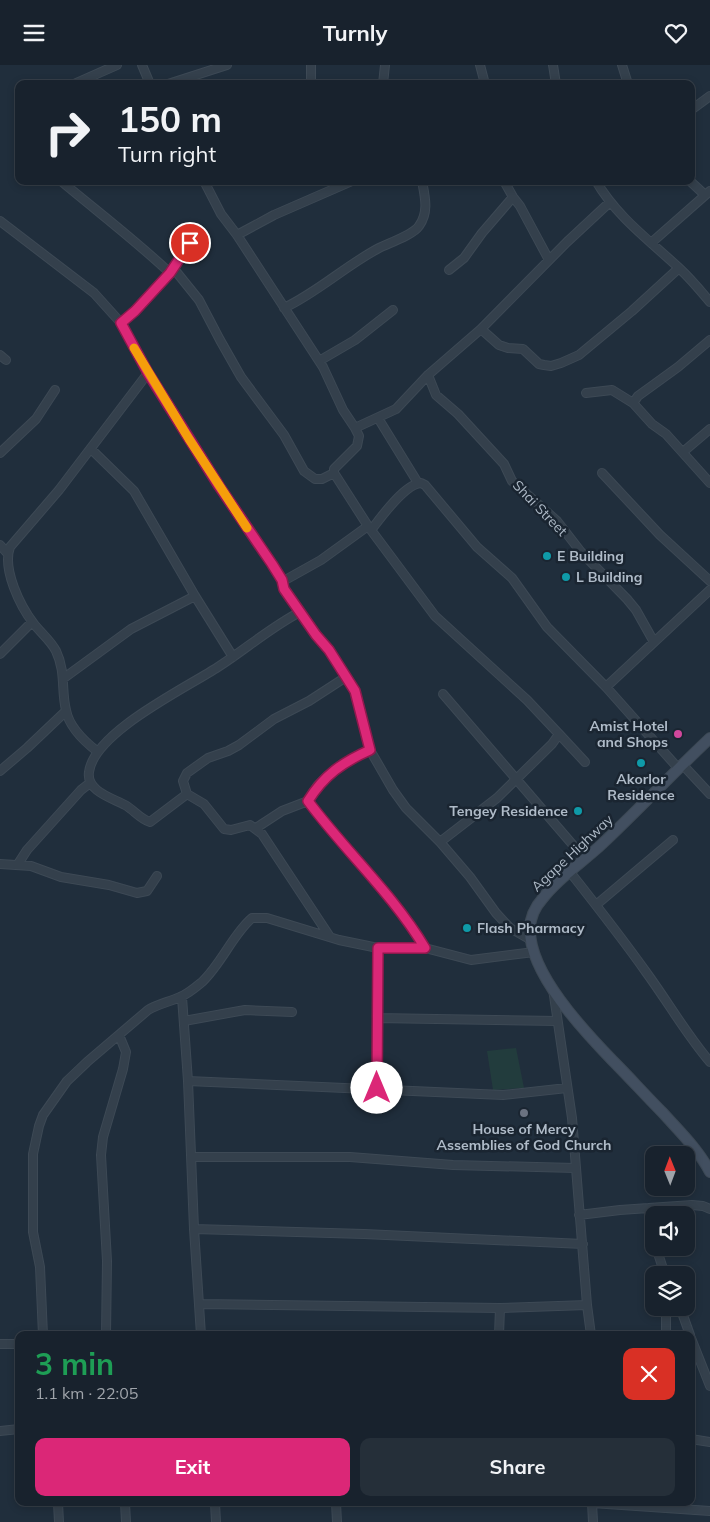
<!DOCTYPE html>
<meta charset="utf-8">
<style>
body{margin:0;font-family:Mulish,sans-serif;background:#252f39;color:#f1f3f6;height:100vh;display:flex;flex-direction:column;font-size:19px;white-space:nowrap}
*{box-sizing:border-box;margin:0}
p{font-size:16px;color:#9fa4aa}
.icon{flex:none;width:28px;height:28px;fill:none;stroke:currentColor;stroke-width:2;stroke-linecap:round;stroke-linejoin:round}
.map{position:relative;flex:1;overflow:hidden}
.panel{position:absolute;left:15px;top:1266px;width:680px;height:175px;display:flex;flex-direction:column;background:#18222d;border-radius:10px;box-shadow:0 2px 8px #0003,0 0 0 1px #363f49}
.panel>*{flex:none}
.hud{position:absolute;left:15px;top:15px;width:680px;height:105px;border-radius:10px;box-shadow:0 2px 8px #0003,0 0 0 1px #363f49;background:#18222d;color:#f1f3f6;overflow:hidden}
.needle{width:32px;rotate:359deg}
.controls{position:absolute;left:645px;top:1081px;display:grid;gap:10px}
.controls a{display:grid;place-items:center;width:50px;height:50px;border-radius:10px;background:#18222d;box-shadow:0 2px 8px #0003,0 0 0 1px #363f49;font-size:25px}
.pin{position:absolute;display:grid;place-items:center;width:42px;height:42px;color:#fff;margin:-21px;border:2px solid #fff;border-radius:50%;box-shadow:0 1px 5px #0007}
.me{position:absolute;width:55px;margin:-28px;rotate:0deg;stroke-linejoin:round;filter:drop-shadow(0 0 4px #0008)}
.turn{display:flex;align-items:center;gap:18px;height:105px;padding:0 20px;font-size:22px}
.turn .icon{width:65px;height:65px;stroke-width:2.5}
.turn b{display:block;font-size:35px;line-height:42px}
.round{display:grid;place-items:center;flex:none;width:52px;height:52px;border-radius:10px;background:#252f39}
.summary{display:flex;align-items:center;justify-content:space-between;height:85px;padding:0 20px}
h1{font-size:30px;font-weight:700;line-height:38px;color:#1e9e55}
.cta{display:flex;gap:10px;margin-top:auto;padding:10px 20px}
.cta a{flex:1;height:58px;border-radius:10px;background:#db2777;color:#fff;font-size:20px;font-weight:700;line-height:58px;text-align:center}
.cta a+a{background:#252f39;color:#f1f3f6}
header{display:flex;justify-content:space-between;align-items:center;height:65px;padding:0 20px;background:#18222d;font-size:22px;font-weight:700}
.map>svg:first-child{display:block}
.green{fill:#223c3d}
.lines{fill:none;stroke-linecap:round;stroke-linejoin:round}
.street-casing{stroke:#3d4955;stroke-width:10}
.secondary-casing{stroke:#3d4955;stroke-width:12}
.street{stroke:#34404c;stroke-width:8}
.secondary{stroke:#424f60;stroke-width:10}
.route-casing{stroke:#8e194d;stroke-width:12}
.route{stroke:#db2777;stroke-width:9}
.slow{stroke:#f59e0b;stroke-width:9}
.culture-dot{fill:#0f9aa8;stroke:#1a2531;stroke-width:2}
.hotel-dot{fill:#d1479c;stroke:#1a2531;stroke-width:2}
.worship-dot{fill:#6b7280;stroke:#1a2531;stroke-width:2}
.labels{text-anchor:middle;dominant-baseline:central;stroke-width:5;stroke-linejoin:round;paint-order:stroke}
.street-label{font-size:14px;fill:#afbbc8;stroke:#1a2531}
.poi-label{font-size:14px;font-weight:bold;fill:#afbbc8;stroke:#1a2531;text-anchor:start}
</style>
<header><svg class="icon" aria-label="menu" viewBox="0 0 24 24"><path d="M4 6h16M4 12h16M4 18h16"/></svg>Turnly<svg class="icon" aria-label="heart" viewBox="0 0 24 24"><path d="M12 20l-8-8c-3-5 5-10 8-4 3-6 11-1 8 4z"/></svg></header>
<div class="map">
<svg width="710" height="1457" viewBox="0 0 710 1457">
<rect width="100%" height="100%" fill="#202e3c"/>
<path class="green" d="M516 983 524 1023 493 1025 487 986Z"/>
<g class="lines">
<g class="street-casing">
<path id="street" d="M142 0 150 19
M311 0V19
M480 0 485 19
M553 0 556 19
M622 0 628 19
M74 19 117 0
M168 19 227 0
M383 19 385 0
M691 45 710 31
M61 116C98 147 135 175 170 208
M204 116 221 149 237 170 323 302 343 345 355 363 359 371 357 381 334 404V408L368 461 435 551 527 635 559 669 552 679 497 733 440 777
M504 116 513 132 520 141 549 195
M596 116C617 152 649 175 679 203 690 213 700 225 710 237
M690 116 705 130
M0 156 94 228 121 258 148 308 219 421 272 499 282 515 284 524 316 570 329 585 355 626 370 685 393 725 406 743 440 777 470 812 496 848 510 863 531 875
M237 170 274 150 352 116
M651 178 710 126
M174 204 199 235 220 275 241 312 284 370 304 406 315 414H322L334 408
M449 205 464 193 482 168 513 132
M284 243C318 227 345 201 379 183 389 178 413 170 419 161 429 147 425 132 422 116
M121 258C151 232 178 202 195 166
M481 264 499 280 508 283 523 284 539 299 544 300 551 301 561 298 579 290 632 246 679 203
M710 275 678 302 638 331 633 338 652 359 666 369 710 418
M0 290 6 295
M319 296 355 275 393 245
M428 310 436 330 458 349 504 399 512 416 557 456 581 487 627 534 636 545 654 577
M586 328 612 325 633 338
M378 353 418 418
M355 363 396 344 428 310 481 264 567 177 610 137
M91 384 134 426 195 531 233 592
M683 387 710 364
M0 388 36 354 55 325
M602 408 660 470 710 516
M372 464C381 452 405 419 421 418L425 420 477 482 512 513 547 562 606 622 678 703
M0 480 8 489
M282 515 287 514 321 495 368 461
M0 589 32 557
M64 613 131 564 195 531
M606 622 710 525
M443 629C490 684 537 739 585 794
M559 669 585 697
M98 687C85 677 69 662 66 645 61 625 66 607 56 586 51 576 41 568 34 559 20 541 2 504 10 482L59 425 148 308
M682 699 710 729
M0 706 27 683 66 646
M187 729 150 757C140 754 134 745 125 740 112 733 86 726 89 707 94 667 186 623 218 602 246 584 271 562 300 547
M308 736C345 787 393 829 425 883
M256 763 282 746 308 736 317 721 326 712 352 694 370 685
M0 799 31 801 61 812 109 820 137 828 147 826 157 811
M18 799 27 785 81 725 90 718
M570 807C596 840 622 873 646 907 668 937 686 969 710 997
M596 840 673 775
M330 872 262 769 250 760 231 765 224 764 204 739 187 729 183 716 187 708 208 693 228 686 239 680 274 654 309 636 346 612
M553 924 572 1053 587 1240 591 1270
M182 932 188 1016 194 1164 201 1270
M377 953 557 956
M184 956 245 945 292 947
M188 1016 503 1030 567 1023
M377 1023 378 883
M191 1092H350L453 1100 575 1103
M649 1143 654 1173
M579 1150 620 1145 692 1140 703 1141 710 1144
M194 1164 364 1169 583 1179
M656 1182 665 1210
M200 1239 500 1243 587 1240
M666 1242V1270
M680 1242 690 1270
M43 1270 40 1202 33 1167V1089L39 1061 43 1050 67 1016 87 997 148 945C158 939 169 937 180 932 188 929 196 922 202 917 222 898 233 869 252 853H267L339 875 378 883H425L471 895 534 887
M106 1270 107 1196 101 1090 103 1072 123 1004 126 987 119 970
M499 1270 500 1243
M691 1273 710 1321
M0 1279H19
M0 1366 19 1364
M691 1374 710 1377
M58 1438 59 1457
M125 1438 126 1457
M215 1438 216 1457
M336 1438 337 1457
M592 1438 710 1446
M592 1438 593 1457"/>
</g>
<g class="secondary-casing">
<path id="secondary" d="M710 673C673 708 639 744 602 779 583 797 559 812 543 833 535 842 530 852 530 864 529 908 584 966 613 996 630 1013 646 1031 663 1048 680 1067 698 1084 710 1107"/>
</g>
<use href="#street" class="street"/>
<use href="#secondary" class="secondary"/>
</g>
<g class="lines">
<g class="route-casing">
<path id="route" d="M190 178 170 208 135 246 121 258 148 308 219 421 272 499 282 515 284 524 316 570 329 585 355 626 370 685C343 697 324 710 308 736 346 787 392 828 425 883H378L377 1023"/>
</g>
<use href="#route" class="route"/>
<path class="slow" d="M134 283 189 374 247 463"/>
</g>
<g class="culture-dot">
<circle cx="547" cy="491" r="5"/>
<circle cx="566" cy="512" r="5"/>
<circle cx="641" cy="698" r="5"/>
<circle cx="578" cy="746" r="5"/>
<circle cx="467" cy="863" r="5"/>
</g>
<circle class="hotel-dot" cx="678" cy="669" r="5"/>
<circle class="worship-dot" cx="524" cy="1048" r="5"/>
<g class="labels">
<g class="street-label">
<text transform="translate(540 443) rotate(46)">Shai Street</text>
<text transform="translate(572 788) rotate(-43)">Agape Highway</text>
</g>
<g class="poi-label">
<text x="557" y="491">E Building</text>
<text x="576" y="512">L Building</text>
<text x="668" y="661" text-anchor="end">Amist Hotel<tspan x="668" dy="16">and Shops</tspan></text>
<text x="641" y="714" text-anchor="middle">Akorlor<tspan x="641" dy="16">Residence</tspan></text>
<text x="568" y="746" text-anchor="end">Tengey Residence</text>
<text x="477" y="863">Flash Pharmacy</text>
<text x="524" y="1064" text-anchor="middle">House of Mercy<tspan x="524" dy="16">Assemblies of God Church</tspan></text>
</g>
</g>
</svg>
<div class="controls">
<a><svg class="needle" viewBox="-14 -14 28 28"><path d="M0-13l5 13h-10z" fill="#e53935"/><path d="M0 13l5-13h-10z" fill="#9fa4aa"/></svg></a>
<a><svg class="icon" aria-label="sound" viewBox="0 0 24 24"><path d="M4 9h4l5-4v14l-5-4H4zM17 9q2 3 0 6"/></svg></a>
<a><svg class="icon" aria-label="layers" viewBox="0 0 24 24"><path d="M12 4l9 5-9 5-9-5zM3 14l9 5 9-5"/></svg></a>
</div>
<div class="pin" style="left:190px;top:178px;background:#d93025"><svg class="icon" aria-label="arrive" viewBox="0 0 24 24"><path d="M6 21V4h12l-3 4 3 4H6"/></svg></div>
<svg class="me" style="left:377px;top:1023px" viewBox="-20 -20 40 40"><circle r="19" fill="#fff"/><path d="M0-13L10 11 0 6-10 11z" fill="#db2777"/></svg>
<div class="hud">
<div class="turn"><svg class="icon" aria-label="right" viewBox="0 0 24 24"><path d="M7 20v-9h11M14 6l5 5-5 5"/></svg><div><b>150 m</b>Turn right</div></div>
</div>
<section class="panel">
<div class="summary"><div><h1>3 min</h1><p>1.1 km · 22:05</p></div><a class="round" style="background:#d93025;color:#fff"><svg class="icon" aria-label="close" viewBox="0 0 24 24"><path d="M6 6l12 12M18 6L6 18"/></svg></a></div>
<div class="cta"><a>Exit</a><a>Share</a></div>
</section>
</div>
